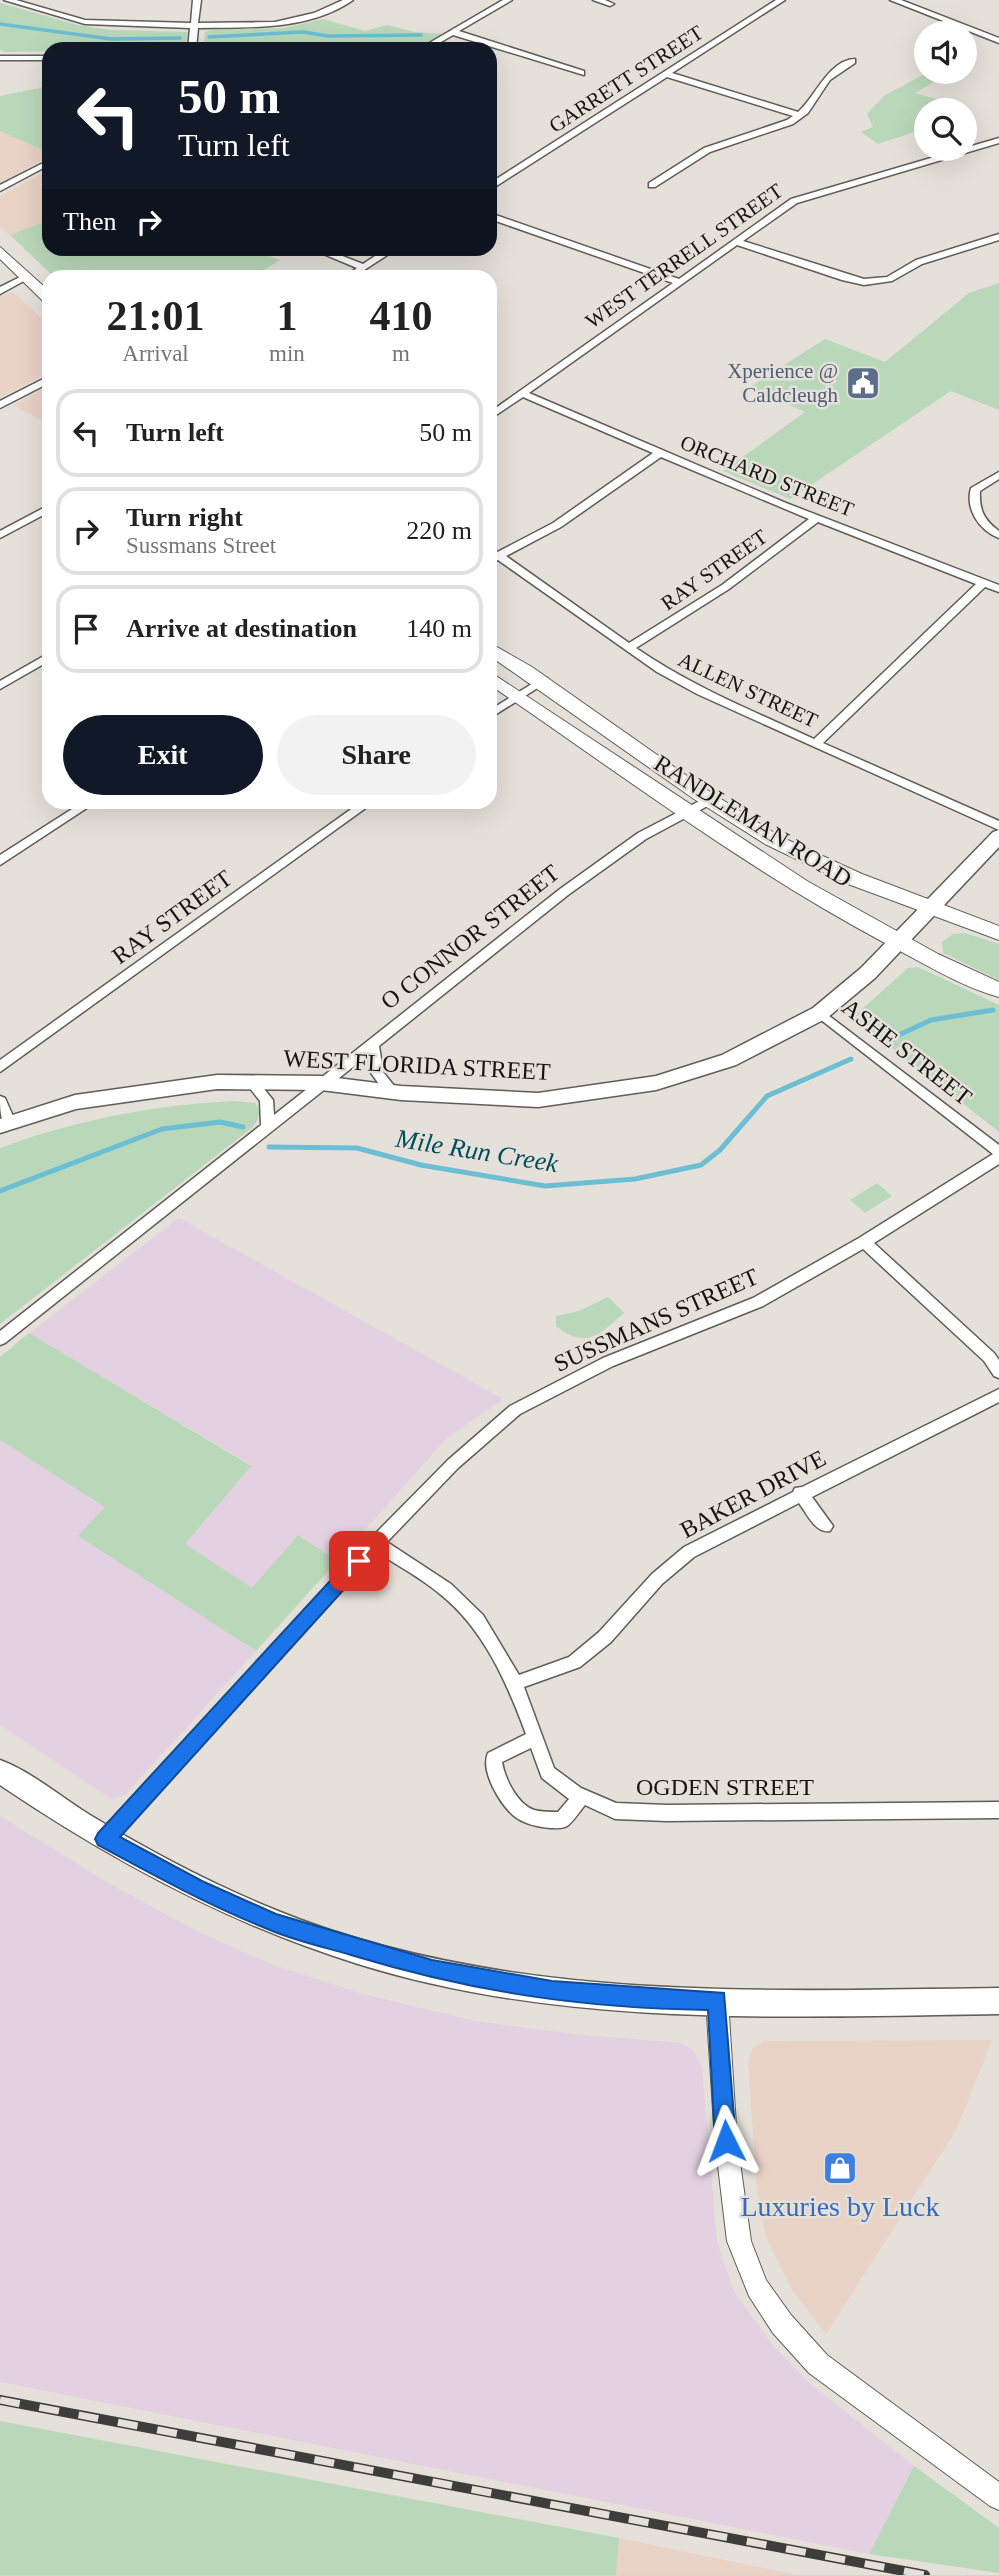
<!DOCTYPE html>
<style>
body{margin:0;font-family:"Times New Roman",serif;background:#f2f2f2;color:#222;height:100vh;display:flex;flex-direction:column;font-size:26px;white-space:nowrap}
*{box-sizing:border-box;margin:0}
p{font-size:23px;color:#767676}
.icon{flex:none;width:38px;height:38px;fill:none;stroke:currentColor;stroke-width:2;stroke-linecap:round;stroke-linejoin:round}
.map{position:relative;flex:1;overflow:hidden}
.side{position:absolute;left:42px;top:270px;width:455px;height:539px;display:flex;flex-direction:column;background:#fff;border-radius:21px;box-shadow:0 7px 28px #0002}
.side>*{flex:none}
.top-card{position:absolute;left:42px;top:42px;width:455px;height:214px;border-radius:21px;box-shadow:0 7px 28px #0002;background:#111827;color:#fff;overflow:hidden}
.fabs{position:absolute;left:914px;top:21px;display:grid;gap:14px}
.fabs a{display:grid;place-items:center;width:63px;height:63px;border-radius:50%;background:#fff;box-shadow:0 7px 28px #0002;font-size:35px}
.pin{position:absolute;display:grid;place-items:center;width:60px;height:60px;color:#fff;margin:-30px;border-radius:14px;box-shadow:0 4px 10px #0006}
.me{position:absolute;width:77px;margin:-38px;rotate:357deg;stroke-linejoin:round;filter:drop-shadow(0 0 5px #0008)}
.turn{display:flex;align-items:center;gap:24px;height:147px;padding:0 21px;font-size:32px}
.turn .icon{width:91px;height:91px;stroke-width:2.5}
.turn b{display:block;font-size:49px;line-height:60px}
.then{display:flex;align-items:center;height:66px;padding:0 21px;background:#0003;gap:14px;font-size:26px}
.eta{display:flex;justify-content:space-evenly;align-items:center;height:119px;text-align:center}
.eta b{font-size:42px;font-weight:800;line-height:49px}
.action{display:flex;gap:14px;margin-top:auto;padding:14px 21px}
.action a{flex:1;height:80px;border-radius:42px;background:#111827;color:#fff;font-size:28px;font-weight:800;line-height:80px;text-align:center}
.action a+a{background:#f2f2f2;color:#222}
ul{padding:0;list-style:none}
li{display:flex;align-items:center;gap:21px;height:88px;margin:0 14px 10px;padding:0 7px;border:4px solid #e0e0e0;border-radius:21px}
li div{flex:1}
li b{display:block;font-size:26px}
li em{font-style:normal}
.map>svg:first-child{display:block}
.commercial{fill:#e9d2c6}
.industrial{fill:#e3d0e1}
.green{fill:#b9d8ba}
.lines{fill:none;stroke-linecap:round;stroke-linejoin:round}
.stream-far1{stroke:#6cbed3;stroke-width:3.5}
.stream{stroke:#6cbed3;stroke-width:5}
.minor-casing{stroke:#615c56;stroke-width:3}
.tertiary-casing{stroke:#615c56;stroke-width:2}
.secondary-casing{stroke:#615c56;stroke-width:3}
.primary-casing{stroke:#615c56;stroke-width:2}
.minor{fill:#fff;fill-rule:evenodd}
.tertiary{fill:#fff;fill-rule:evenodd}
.secondary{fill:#fff;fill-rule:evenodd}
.primary{fill:#fff;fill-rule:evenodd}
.rail-casing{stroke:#3f3d3a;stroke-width:10}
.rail{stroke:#e5e0d9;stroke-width:7;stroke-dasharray:20;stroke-linecap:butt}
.route{fill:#1a73e8;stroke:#114b97;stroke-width:2}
.labels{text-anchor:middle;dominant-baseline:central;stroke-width:5;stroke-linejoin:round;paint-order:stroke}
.far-street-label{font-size:21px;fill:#161412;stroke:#e5e0d9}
.far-service-label{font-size:21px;fill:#4e5e75;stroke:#e5e0d9;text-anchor:end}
.street-label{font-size:24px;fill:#161412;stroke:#e5e0d9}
.water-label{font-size:26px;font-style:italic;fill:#004d5c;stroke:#e5e0d9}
.near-shop-label{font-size:28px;fill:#366cbe;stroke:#e5e0d9}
</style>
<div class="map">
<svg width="999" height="2575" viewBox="0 0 999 2575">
<rect width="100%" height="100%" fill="#e5e0d9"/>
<path class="commercial" d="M0 131 49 153V156L0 183Z
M49 170V220L10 235 0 227V196Z
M13 292 49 325V372L0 398V296Z
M49 386V424L13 405Z
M992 2040 956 2130 826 2334 791 2288 766 2238 757 2192 748 2061 753 2048 765 2041Z
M619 2538 797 2575H616Z"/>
<path class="industrial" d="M179 1218 503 1399 446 1439 337 1561 298 1535 252 1589 185 1544 251 1465 29 1333Z
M0 1440 106 1507 79 1537 256 1651 125 1795 111 1799 0 1725Z
M0 1816 110 1884 199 1932 273 1965 363 1994 475 2021 572 2034 681 2043 693 2050 702 2067 717 2243 734 2292 772 2344 808 2382 914 2466 869 2554 0 2382Z"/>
<path class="green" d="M0 3 78 25 110 30 188 32 185 47 176 49 5 52 0 50Z
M323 19 365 31 387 25 415 32 442 34 414 49 204 47 205 32 210 30 284 28Z
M928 72H950L915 93 953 104 940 110H926L924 129 878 144 861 132 873 127 867 114 884 96Z
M49 86V153L0 131V96Z
M49 220V248L249 249 280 260 254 276H53L10 235Z
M999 283V410L951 391 790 499 723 471 805 412 750 387 825 339 885 362 969 293Z
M965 933 999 944V980L943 953 942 942 953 934Z
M918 967 999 1005V1132L853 1017 908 968Z
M234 1101 255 1103C262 1112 260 1117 253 1127L0 1324V1148C76 1120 153 1105 234 1101Z
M877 1183 892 1196 865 1213 850 1200Z
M608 1297 624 1313C600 1334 586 1350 556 1326V1316L579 1311Z
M29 1333 251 1466 185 1544 252 1588 298 1535 337 1561 256 1651 78 1536 105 1507 0 1440V1357Z
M0 2421 619 2538 616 2575H0Z
M914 2466 999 2528V2573L869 2554Z"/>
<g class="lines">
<path class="stream-far1" d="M0 24 111 39 180 38
M209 37 303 32 328 36 421 35"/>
<path class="stream" d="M886 1041 931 1020 993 1010
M269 1147 357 1148 421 1165 545 1186 635 1179 701 1165 720 1150 767 1096 851 1059
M0 1191 162 1129 220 1122 243 1127"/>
<g class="minor-casing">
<path id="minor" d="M4 0H16L85 20 191 23 193 0H201L198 23 275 22 314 13 343 0H353C309 31 249 27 198 28L196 49H188L190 28 85 24Z
M503 0H512L459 31 584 71V75L453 35 429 49H419Z
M593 0H605L614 4 610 6Z
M776 0H785L672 73 798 112C815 98 828 60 855 59V63L830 80 808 113 793 124 710 152 655 187H649V183L704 148 787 120 793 116 667 77 490 190V183Z
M890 0H901L999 38V43Z
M0 56H49V60H0Z
M999 138V143L797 203 743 241 864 279 887 277 916 260 999 234V240L922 264 892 281 864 285 842 280 737 245 529 393 786 503 999 585V592L985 587 823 743 999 821V830L697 694 657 672 498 560 490 563V556L553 523 653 453 523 397 490 419V412L673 283 490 219V213L679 279 791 199ZM661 457 809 519 722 585 629 643 506 556 561 527ZM818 522 976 584 814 739C753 711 691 686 636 648L729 589Z
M49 160V165L0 191V185Z
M309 248H322L363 264 387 248H398L355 276H346L357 268Z
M24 275 31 277 0 294V287Z
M49 376V383L0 408V401Z
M999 472V479L980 491C979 510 984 520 999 531V538C979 530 965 509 971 488Z
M49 505V512L0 538V531Z
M49 653V661L0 689V681Z
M543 677 547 678V682L490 718V710Z
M711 795 715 796V802L646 839 568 895 379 1046 383 1072 399 1092 397 1095H387L371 1073 368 1055 5 1343 0 1345V1331L261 1125 260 1101 245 1082 246 1079H256L273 1100 274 1115 560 889 638 833Z
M83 802H96L0 865V855Z
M361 802H374L0 1072V1060Z
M820 1009 999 1145V1164L874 1243 994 1353 999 1360V1378L994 1376 984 1361 863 1249 763 1306 613 1366 520 1414 458 1468 387 1542 451 1584 483 1615 519 1675 569 1657 599 1632 652 1574 684 1547 793 1492 795 1488 802 1487 999 1389V1402L812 1497 833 1526 830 1531C816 1534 807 1514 799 1503L694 1557 662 1584 611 1642 580 1667 524 1687 554 1768 581 1788 616 1803 667 1805 999 1802V1818L667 1821 615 1819 585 1805C579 1812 573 1822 567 1826 562 1829 556 1828 550 1828 538 1827 524 1824 514 1816 500 1804 480 1771 488 1753L526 1734C507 1683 484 1629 440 1594 421 1578 398 1566 377 1552L111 1845 105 1847 99 1845 97 1839 99 1833 371 1538 448 1460 510 1406 603 1358 753 1298 859 1238 993 1154 816 1016 814 1013 816 1010ZM531 1748 542 1778 569 1799 558 1812C551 1812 542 1812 534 1810 517 1804 505 1779 502 1762Z
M0 1096 5 1098 16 1123 14 1126 9 1128C0 1124 0 1107 0 1096Z"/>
</g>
<g class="tertiary-casing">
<path id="tertiary" d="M717 1989 725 1992 728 2000 737 2141 751 2241 766 2280 791 2315 827 2355 999 2482V2510L990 2506 809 2373 773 2333 749 2296 727 2241 715 2141 706 2000 709 1992Z"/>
</g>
<g class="secondary-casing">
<path id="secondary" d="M999 830V847L875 978 827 1018 736 1065 656 1090 538 1107 401 1100 321 1090 217 1089 76 1109 0 1133V1119L75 1095 217 1075 321 1076 401 1086 538 1093 656 1076 722 1055 813 1008 861 968 993 832Z
M0 1760C32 1772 61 1797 90 1815 149 1851 210 1883 273 1909 501 2003 758 1991 999 1988V2014C787 2017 563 2028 358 1964 229 1924 111 1860 0 1785Z"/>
</g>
<g class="primary-casing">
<path id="primary" d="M0 247 49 291V303L44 302 0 259Z
M490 643 532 667 707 790 779 836 862 874 999 926V940L848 884 765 844 694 799 490 656Z
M490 672 807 881 938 954 999 982V997C959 986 920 961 883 942 745 868 619 773 490 685Z"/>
</g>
<use href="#minor" class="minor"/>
<use href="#tertiary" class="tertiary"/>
<use href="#secondary" class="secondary"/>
<use href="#primary" class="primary"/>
<g class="rail-casing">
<path id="rail" d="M0 2400 925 2575"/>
</g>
<use href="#rail" class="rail"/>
</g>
<path class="route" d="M359 1553 368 1561 365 1566 120 1837 202 1881 276 1914 432 1960 552 1981 724 1993 736 2141 733 2149 726 2152 719 2149 715 2141 708 2010C580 2008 473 1992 351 1955 324 1947 296 1941 270 1930 210 1906 155 1876 98 1845L95 1839 98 1833 353 1556Z"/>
<defs>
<g id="civic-square" transform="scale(1.75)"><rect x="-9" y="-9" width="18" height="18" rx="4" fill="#5c6f8a" stroke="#e5e0d9"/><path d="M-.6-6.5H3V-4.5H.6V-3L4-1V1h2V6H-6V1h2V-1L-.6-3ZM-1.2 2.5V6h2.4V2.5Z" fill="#fff"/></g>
<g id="shop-square" transform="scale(1.75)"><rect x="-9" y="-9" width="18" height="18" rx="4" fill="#3f7fe0" stroke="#e5e0d9"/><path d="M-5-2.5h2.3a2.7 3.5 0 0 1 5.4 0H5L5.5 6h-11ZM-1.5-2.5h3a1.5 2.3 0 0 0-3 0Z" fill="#fff"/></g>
</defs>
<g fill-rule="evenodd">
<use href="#civic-square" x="863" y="383"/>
<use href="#shop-square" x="840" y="2168"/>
</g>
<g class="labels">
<g class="far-street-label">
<text transform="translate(626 79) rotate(-33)">GARRETT STREET</text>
<text transform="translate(684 256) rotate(-35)">WEST TERRELL STREET</text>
<text transform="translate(767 476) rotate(22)">ORCHARD STREET</text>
<text transform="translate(714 570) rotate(-35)">RAY STREET</text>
<text transform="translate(748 690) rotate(25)">ALLEN STREET</text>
</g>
<g class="far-service-label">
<text x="838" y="371">Xperience @<tspan x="838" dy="24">Caldcleugh</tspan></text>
</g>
<g class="street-label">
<text transform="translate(753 821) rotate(32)">RANDLEMAN ROAD</text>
<text transform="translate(172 917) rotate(-36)">RAY STREET</text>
<text transform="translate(470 937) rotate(-38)">O CONNOR STREET</text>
<text transform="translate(907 1052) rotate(38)">ASHE STREET</text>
<text transform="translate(417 1065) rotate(3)">WEST FLORIDA STREET</text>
<text transform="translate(656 1320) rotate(-24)">SUSSMANS STREET</text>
<text transform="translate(753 1494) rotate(-28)">BAKER DRIVE</text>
<text x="725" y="1787">OGDEN STREET</text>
</g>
<g class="water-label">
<text transform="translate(477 1151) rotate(9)">Mile Run Creek</text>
</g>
<g class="near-shop-label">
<text x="840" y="2206">Luxuries by Luck</text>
</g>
</g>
</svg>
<div class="fabs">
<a><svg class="icon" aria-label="sound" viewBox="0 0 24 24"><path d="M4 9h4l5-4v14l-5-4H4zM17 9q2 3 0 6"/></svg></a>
<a><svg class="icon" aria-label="search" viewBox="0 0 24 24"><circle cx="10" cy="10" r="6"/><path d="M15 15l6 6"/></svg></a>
</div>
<div class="pin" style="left:359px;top:1561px;background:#d93025"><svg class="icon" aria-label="arrive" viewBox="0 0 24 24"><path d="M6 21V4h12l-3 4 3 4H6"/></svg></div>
<svg class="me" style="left:726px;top:2141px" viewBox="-20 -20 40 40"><path d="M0-17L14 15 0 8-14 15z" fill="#1a73e8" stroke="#fff" stroke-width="4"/></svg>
<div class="top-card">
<div class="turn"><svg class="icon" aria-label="left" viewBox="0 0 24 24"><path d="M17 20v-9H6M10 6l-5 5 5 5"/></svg><div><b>50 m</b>Turn left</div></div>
<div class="then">Then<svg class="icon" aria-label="right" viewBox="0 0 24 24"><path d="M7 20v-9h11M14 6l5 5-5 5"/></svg></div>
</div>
<section class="side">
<div class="eta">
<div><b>21:01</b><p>Arrival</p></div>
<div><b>1</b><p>min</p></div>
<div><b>410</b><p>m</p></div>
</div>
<ul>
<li><svg class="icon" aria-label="left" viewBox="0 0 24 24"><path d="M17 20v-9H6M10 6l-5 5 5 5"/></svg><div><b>Turn left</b></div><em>50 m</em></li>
<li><svg class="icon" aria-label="right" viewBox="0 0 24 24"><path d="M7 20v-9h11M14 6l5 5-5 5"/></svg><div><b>Turn right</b><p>Sussmans Street</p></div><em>220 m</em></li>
<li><svg class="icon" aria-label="arrive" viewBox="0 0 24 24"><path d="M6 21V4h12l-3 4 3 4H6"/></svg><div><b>Arrive at destination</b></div><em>140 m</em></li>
</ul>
<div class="action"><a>Exit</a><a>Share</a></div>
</section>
</div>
